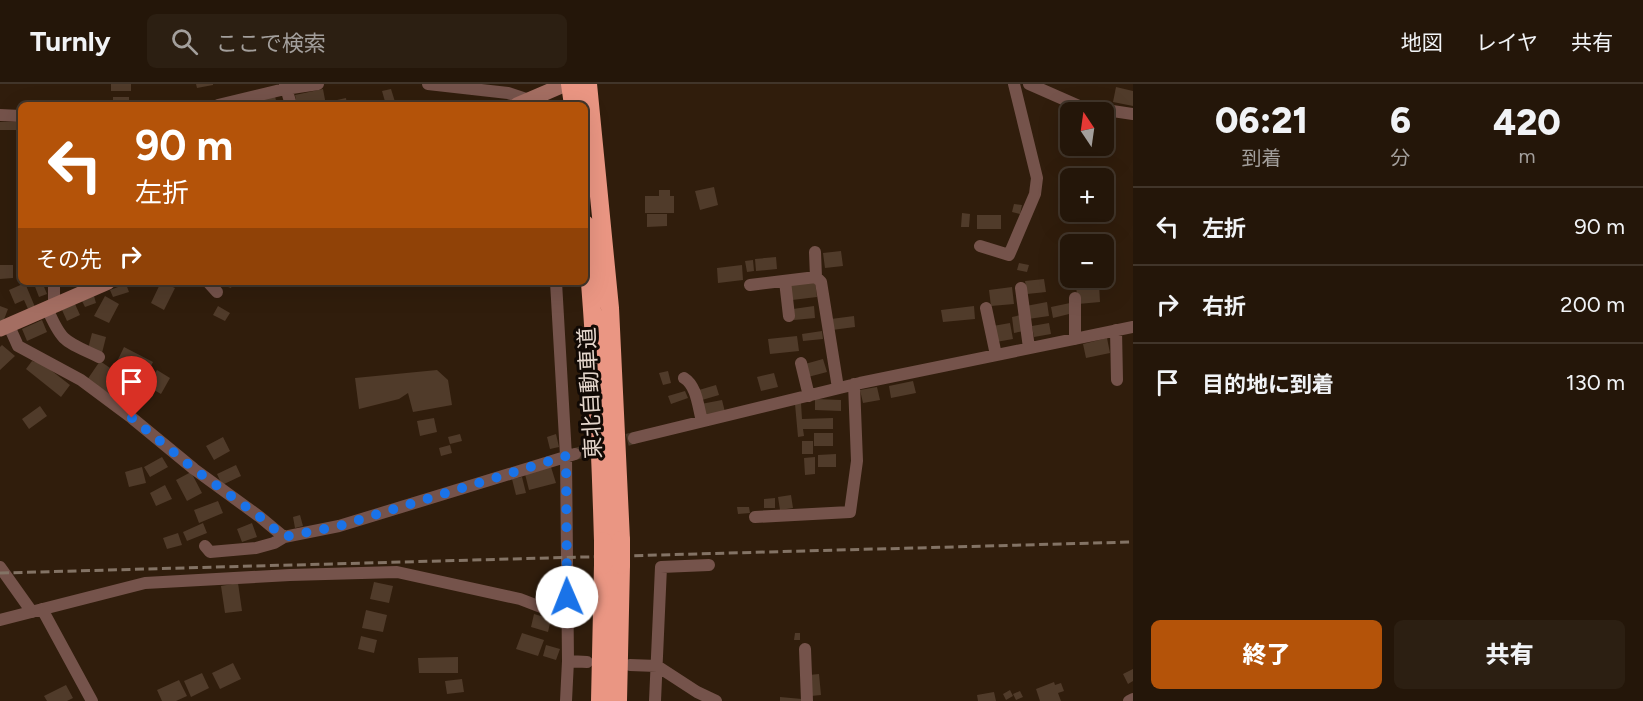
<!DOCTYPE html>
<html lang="ja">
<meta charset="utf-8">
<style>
body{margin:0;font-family:Figtree,"Noto Sans JP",sans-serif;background:#2c1f12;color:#f1f3f6;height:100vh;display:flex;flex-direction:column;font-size:22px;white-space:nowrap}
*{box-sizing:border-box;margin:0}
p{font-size:20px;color:#a39f9c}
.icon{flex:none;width:33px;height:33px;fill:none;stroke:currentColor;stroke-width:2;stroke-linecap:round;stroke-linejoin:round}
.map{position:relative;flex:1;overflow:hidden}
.drawer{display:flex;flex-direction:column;background:#241609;width:510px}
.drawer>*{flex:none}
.top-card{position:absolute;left:18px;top:18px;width:570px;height:183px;border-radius:9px;box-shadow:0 6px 24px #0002,0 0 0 2px #41352a;background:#b45309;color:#fff;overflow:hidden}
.needle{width:39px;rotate:347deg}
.buttons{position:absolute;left:1060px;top:18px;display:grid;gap:12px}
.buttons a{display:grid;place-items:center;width:54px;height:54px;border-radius:9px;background:#241609;box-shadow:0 6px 24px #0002,0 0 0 2px #41352a;font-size:30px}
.pin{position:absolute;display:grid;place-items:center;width:51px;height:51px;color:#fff;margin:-62px -26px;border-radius:50% 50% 50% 0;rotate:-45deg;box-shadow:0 0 6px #0007}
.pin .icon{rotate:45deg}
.me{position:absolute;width:66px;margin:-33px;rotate:359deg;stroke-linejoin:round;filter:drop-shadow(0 0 4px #0008)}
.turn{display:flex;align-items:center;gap:21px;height:126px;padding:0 18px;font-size:27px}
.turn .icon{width:78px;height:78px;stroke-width:2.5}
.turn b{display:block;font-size:42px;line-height:51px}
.then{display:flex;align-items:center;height:57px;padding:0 18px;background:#0003;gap:12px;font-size:22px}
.eta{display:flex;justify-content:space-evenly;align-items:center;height:102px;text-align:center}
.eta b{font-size:36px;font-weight:800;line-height:42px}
.action{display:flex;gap:12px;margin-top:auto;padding:12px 18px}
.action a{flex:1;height:69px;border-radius:9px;background:#b45309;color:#fff;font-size:24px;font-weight:800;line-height:69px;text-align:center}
.action a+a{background:#2c1f12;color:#f1f3f6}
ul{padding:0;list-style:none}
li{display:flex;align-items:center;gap:18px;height:78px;padding:0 18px;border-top:2px solid #41352a}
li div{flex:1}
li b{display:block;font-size:22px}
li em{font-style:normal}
header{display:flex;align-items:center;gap:36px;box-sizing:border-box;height:84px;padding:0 30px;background:#241609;border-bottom:2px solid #41352a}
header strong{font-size:28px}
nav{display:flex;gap:33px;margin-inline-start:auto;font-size:21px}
.search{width:420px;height:54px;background:#2c1f12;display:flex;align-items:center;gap:15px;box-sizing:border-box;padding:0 21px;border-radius:9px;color:#a39f9c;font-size:22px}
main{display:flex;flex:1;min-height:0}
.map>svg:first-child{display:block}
.building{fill:#503b2a}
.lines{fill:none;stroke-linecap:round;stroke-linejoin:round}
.minor-tunnel{stroke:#4b3929;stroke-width:12;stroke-dasharray:12 6;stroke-linecap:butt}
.minor{stroke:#75534b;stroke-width:12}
.secondary{stroke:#a46e62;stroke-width:15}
.motorway{stroke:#ea9683;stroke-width:18}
.rail{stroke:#837365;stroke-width:3;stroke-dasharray:9 4.5;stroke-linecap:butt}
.motorway-bridge{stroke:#ea9683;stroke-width:18}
.route{stroke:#1a73e8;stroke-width:10;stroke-dasharray:0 18}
.labels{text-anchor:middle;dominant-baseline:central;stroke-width:6;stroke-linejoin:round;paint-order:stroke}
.street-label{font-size:22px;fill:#e4d6cc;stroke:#110904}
</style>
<header>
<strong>Turnly</strong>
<div class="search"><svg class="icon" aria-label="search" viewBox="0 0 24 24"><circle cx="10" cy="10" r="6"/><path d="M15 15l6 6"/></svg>ここで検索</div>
<nav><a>地図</a><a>レイヤ</a><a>共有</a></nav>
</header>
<main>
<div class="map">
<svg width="1133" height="617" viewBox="0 0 1133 617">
<rect width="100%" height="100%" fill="#301d0c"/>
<path class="building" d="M111 0H131V7H111Z
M196 0H213V1L197 4Z
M1116 3 1133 7V22L1113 18Z
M323 5 326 21H317L316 19 297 21 295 11Z
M391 5 396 21H386L382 7Z
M275 12 277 21H261L260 15Z
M113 13H129V21H113Z
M346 14 347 21H339L337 16Z
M0 38H20V46H0Z
M714 103 718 121 700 126 695 107Z
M659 106H670V112H674V129H645V112H659Z
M1014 120 1022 121 1020 130 1012 128Z
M962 129 970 130 969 143H961Z
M647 130H667V142L647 143Z
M977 131H1001V145H977Z
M841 167 843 182 825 184 823 169Z
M776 173 777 185 756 187 755 175Z
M753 176 754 187 747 188 745 177Z
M1019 179 1029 181 1027 188 1017 186Z
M0 181H13V194L0 195Z
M742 181 743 196 718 199 717 184Z
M1044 195 1046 208 1027 210 1025 197Z
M815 197 817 213 792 216 790 199Z
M42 198 47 210 39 213 34 200Z
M57 198H80V203H57Z
M161 198 175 204 164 226 151 219Z
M227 198H247L245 203 233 199 231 204 225 202Z
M25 199 35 223 28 225 24 216 15 220 9 206Z
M126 200 129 208 113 213 110 206Z
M1099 200 1100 218 1078 220 1076 202Z
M1012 203 1014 220 991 222 989 206Z
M94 212 96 219 85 223 82 217Z
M105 212 119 220 109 239 94 232Z
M1047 218 1049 232 1028 235 1026 222Z
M1070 219 1073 229 1053 234 1051 223Z
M75 220 80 231 67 237 62 226Z
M0 222 8 225 3 238 0 237Z
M218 222 230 229 225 237 213 231Z
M814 222 815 234 794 236 793 225Z
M974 222 975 235 943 238 941 226Z
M1021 231 1024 247 1014 249 1012 233Z
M854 232 855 243 832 246 831 235Z
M42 236 47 248 27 257 22 245Z
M1010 239 1013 255 996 258 993 242Z
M1049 239 1051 250 1034 253 1032 242Z
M822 247 823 255 803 257 802 250Z
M92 249 106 253 102 269 88 265Z
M797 252 799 267 770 270 768 255Z
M1107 254 1110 269 1086 274 1083 260Z
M2 261 15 272 0 286V263Z
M124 263 153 278 138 308 118 297 110 310 87 296 100 277 113 286Z
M823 275 827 288 808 293 805 280Z
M32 277 43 280 70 301 61 313 26 285Z
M157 286 170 294 161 310 147 302Z
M437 286 448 296 452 321 413 328 408 309 399 315 359 325 355 294Z
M668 287 671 299 663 301 659 289Z
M774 289 778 303 761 307 757 293Z
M913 297 916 309 891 314 889 302Z
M716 301 719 311 702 316 699 306Z
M119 302 132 310 125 322 112 314Z
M877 303 880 316 863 319 860 306Z
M685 307 688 314 671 320 668 312Z
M815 315 841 316V327L815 326Z
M722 316 725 328 704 333 701 320Z
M801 319 802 335 833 334V345H803L804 352 798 353 795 320Z
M40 322 47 332 29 345 22 335Z
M434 334 437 348 420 352 417 337Z
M814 349H833V362H814Z
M460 350 462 357 450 360 448 353Z
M556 350 559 363 550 365 547 353Z
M223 353 230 367 214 376 206 362Z
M802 357H813V370H802Z
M450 361 452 369 441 372 439 364Z
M836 370V383H818V371Z
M162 373 168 383 150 393 144 383Z
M815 373V390L805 391 804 374Z
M236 381 241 392 222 401 217 390Z
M142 383 146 399 129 403 125 388Z
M551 383 556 399 529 406 525 390Z
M191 388 202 409 187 417 176 396Z
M522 393 526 409 516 411 512 395Z
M165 401 172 415 156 422 150 409Z
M791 411 793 424 780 426 778 413Z
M775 414V424H764V415Z
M218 417 223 429 199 439 194 426Z
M737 423H749L750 429 738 430Z
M300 431 303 442 295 444 293 433Z
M203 439 207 449 187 457 183 448Z
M252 439 257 453 242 458 237 445Z
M178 449 182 461 167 465 163 454Z
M374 498 393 502 389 519 370 515Z
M238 499 242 527 225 529 221 502Z
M366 526 387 531 383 548 362 544Z
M534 530 551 535 548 548 531 543Z
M522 549 544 556 538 572 516 565Z
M795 549H800V556H794Z
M361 552 377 556 374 569 358 565Z
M546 561 560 565 556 576 543 572Z
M458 573V589H419L418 574Z
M233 579 241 595 220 605 212 589Z
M1133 585V597L1128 600 1123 590Z
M202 589 209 604 191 613 184 597Z
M819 590 821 611 811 612 809 591Z
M462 595 464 608 447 610 445 597Z
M179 596 187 612 176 617H162L157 606Z
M1054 598 1055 601 1061 599 1064 607 1058 609 1061 617H1040L1036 605Z
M66 601 73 614 67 617H47L44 612Z
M1010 606 1013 612 1006 616 1003 610Z
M1020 607 1023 613 1016 616 1013 610Z
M994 608 996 617H978L977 611Z
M780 613 802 615V617H780Z"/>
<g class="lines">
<path class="minor-tunnel" d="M575 370 634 354"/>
<path class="minor" d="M285 0 291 21
M428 0 508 9 529 16
M1029 0 1079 22 1133 30
M218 21 285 5 318 0
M0 31 21 32
M980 162 1009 171 1035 110 1037 94 1014 0
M815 168 816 193 821 198 838 304
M785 197 789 232
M208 198 217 208
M556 198 566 372 568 577 566 617
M750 201 816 193
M1021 204 1029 264
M1075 214V255
M54 221V198
M47 224C62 259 65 257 99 273
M986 224 996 271
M9 242 18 262 81 296 132 334 194 385 260 433 284 453
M1116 246 1117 296
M801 279 809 312
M684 294C697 302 698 323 702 337
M634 354 860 299 1133 243
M755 433 850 428 857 377 854 300
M205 462 210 468 256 464 274 459 284 453 339 442 575 370
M0 483 32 528
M42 525 92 617
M0 536 145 499 290 491 397 488 520 515 567 533
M805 565 807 617
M568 577 587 578
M630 581 657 582 697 608 716 617
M655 617 661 483 709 481
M1129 617 1133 615"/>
<path class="secondary" d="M517 21 561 2
M0 245 108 198"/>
<path class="motorway" d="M570 0 573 21
M588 0 610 224 621 456
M585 140C595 246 600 351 603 457
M600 617 603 481
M618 617 621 481"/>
<path class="rail" d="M0 489 1133 458"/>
<path class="motorway-bridge" d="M621 456V481
M603 457V481"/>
</g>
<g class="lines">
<path class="route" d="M132 334 194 385 260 433 284 453 339 442 566 372 567 513"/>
</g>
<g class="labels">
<g class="street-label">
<text transform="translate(590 309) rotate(-93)">東北自動車道</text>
</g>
</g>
</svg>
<div class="buttons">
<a><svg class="needle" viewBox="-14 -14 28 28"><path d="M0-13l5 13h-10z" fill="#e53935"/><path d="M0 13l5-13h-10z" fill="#a39f9c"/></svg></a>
<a>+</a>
<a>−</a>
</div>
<div class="pin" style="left:132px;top:334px;background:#d93025"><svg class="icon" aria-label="arrive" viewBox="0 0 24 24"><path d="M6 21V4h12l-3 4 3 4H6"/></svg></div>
<svg class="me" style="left:567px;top:513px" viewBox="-20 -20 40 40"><circle r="19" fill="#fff"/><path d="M0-13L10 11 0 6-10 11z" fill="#1a73e8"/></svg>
<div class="top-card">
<div class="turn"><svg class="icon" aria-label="left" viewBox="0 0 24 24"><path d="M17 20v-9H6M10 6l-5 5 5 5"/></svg><div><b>90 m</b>左折</div></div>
<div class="then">その先<svg class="icon" aria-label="right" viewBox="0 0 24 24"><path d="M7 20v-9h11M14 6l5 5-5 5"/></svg></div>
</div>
</div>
<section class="drawer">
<div class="eta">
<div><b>06:21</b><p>到着</p></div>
<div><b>6</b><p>分</p></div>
<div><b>420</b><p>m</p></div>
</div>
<ul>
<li><svg class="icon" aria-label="left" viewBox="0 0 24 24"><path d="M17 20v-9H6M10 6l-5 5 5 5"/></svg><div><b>左折</b></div><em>90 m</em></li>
<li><svg class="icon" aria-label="right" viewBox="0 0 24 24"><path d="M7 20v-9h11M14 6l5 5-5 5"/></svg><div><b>右折</b></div><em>200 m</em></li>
<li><svg class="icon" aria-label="arrive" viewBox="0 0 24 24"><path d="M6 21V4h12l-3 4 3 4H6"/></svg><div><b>目的地に到着</b></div><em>130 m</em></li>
</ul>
<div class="action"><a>終了</a><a>共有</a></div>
</section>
</main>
